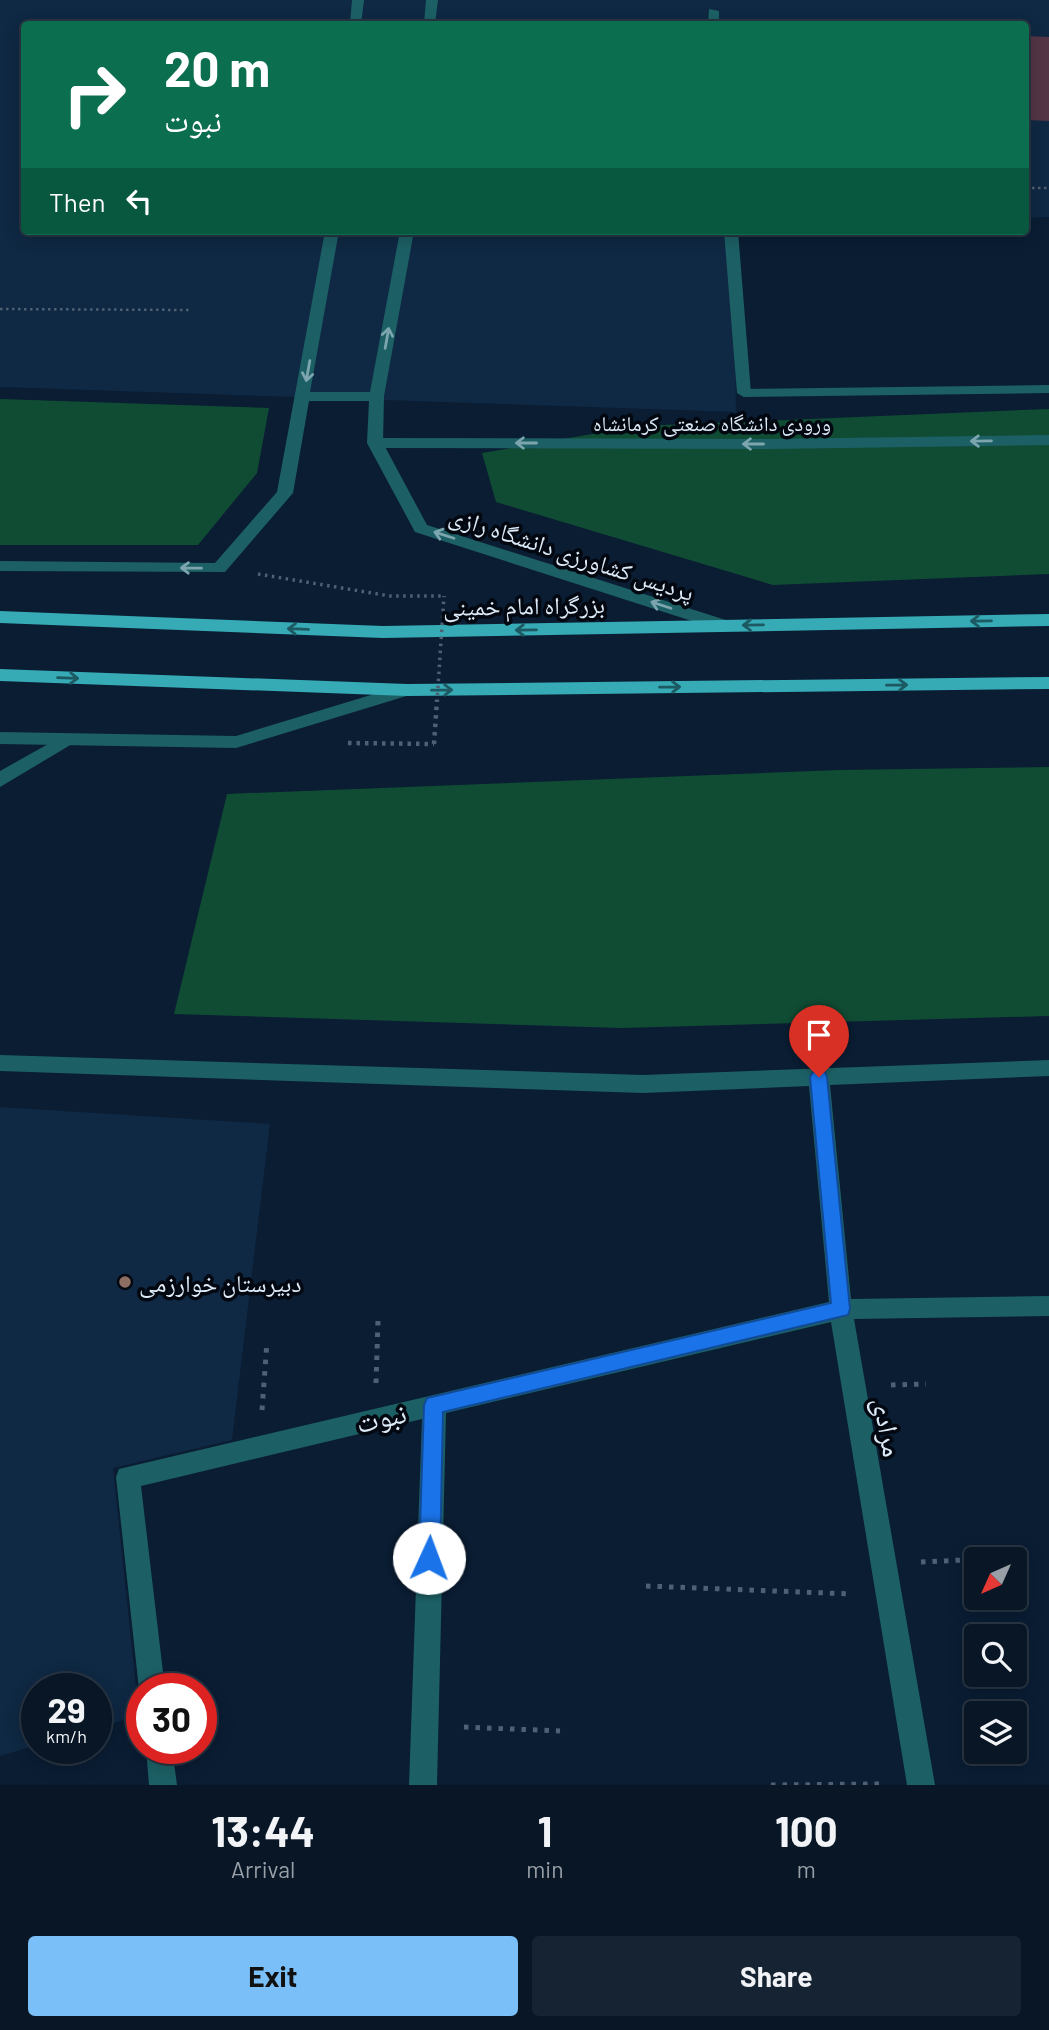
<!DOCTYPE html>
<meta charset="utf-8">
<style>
body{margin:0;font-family:Barlow,"Noto Naskh Arabic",sans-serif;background:#162332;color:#f1f3f6;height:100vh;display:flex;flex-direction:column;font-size:26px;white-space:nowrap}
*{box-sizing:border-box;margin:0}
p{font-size:23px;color:#989fa7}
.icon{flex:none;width:38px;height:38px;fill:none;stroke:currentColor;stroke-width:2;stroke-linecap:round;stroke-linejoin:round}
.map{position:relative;height:1785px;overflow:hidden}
.panel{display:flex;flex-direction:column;background:#081626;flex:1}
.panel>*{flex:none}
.top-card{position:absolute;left:21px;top:21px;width:1008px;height:214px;border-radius:7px;box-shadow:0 4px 18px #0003,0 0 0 2px #293543;background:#0b6e4f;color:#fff;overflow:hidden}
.needle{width:46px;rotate:225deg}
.controls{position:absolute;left:964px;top:1547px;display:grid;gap:14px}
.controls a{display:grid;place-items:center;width:63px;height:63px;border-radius:7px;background:#081626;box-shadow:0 4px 18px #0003,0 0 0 2px #293543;font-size:35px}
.speed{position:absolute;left:21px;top:1673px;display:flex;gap:14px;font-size:35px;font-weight:700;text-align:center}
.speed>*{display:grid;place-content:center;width:91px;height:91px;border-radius:50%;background:#081626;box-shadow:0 4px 18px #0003,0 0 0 2px #293543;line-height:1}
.speed small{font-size:18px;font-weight:400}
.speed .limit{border:10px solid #d22;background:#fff;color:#111}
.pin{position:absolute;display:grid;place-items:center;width:60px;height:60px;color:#fff;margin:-72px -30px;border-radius:50% 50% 50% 0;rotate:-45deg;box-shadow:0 0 7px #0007}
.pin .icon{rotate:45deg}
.me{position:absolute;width:77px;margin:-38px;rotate:2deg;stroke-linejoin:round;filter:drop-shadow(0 0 5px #0008)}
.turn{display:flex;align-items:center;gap:24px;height:147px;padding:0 28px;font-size:32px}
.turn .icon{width:91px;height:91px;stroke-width:2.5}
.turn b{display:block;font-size:49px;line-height:60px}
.then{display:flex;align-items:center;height:66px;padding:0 28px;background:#0003;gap:14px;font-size:26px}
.eta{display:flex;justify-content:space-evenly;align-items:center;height:119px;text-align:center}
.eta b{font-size:42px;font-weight:700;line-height:49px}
.cta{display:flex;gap:14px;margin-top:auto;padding:14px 28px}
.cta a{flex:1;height:80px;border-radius:7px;background:#7abff8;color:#111;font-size:28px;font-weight:700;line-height:80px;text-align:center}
.cta a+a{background:#162332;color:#f1f3f6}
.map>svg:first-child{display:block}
.built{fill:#0f2843}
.green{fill:#104c34}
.building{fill:#533546}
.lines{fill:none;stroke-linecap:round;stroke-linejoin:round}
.path-far3{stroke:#4f6074;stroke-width:2.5;stroke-dasharray:2.5 3.5;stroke-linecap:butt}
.path-far2{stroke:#4f6074;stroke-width:3.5;stroke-dasharray:2.5 4.5;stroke-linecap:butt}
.path-far1{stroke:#4f6074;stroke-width:4.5;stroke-dasharray:3.5 5;stroke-linecap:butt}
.path{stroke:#4f6074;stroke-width:5;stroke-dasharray:4.5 7;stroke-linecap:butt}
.service{fill:#1c6065;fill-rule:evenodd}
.minor{fill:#1c6065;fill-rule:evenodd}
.tertiary{fill:#1c6065;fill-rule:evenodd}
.trunk{fill:#36abb5;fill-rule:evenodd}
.path-bridge-far1{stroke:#4f6074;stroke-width:3.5;stroke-dasharray:2.5 4.5;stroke-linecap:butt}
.path-bridge{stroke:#4f6074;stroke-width:4.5;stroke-dasharray:3.5 5;stroke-linecap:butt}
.oneway{stroke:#7ca5ae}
.oneway2{stroke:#1c5962}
.route{fill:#1a73e8;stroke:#114b97;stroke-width:2}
.education-dot{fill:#8d6e63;stroke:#020710;stroke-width:2.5}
.labels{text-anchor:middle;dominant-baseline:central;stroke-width:7;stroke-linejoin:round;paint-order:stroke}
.far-street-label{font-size:21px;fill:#ddeaf8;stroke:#020710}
.street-label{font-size:24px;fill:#ddeaf8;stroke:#020710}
.poi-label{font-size:24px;fill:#ddeaf8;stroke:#020710;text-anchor:start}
.near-street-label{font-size:28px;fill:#ddeaf8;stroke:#020710}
</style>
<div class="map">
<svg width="1049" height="1785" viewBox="0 0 1049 1785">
<rect width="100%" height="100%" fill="#0a1d33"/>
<path class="built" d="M0 0H1049V217L1026 218V24H24V231H734L736 412 0 387Z
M0 1107 270 1124 232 1440 113 1468 139 1716 96 1728V1689H37V1745L0 1756Z"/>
<path class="green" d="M0 399 269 408 257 473 198 545H0Z
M1049 409V574L773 585 496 502 482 453 639 426Z
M1049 767V1016L622 1028 174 1014 227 794 839 770Z"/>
<path class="building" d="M1026 36 1049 37V121L1026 120Z"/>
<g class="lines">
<path class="path-far3" d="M1026 188H1049
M0 309 189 310"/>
<path class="path-far2" d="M258 574 390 596H443"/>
<path class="path-far1" d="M348 743 434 744"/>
<path class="path" d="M376 1383 378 1321
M891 1385 926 1384
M262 1410 267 1342
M921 1562 984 1559
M646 1586 852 1594
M464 1727 560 1731
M771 1785 881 1784"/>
<path class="service" d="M709 9 719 11V24H708Z
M724 231H738L751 393 744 397 737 393Z
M1049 435V445L770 449 375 448 367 443 375 438 770 439Z
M66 734 72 736 75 740 72 744 0 787V771Z"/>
<path class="minor" d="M352 0H364L361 24H350Z
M426 0H438L435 24H424Z
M325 231H339L310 392H370L400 231H414L384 396 383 443 427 525 732 622 734 626 732 630H720L415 532 367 443 369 401H309L293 493 225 572 0 571V561L215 563 277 492Z
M1049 385V393L744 397 737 393 744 389Z
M0 1055 643 1075 1049 1060V1076L830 1085 851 1299 1049 1296V1316L854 1319 935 1785H907L831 1322 446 1413 437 1785H409L422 1419 141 1486 165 1689H142V1696L139 1689 116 1477 119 1469 829 1302 809 1086 643 1093 0 1071Z
M146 1748H172L177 1785H149Z"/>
<path class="tertiary" d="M407 684 413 686 416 690 413 694 236 748 0 744V732L236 736Z"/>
<path class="trunk" d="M0 611 383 626 1049 614V626L383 638 0 623Z
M0 669 407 684 1049 677V689L407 696 0 681Z"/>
<path class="path-bridge-far1" d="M437 702 444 596"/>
<path class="path-bridge" d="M434 744 437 700"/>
</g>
<defs><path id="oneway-shaft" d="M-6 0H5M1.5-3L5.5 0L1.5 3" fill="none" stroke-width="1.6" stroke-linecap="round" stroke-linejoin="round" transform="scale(1.75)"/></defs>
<g class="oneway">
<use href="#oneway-shaft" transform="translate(387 338) rotate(-80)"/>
<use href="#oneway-shaft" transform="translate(308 371) rotate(100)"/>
<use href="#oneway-shaft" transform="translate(981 441) rotate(179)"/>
<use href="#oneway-shaft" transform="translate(526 443) rotate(-180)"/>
<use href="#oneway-shaft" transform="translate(753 444) rotate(-180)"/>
<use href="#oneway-shaft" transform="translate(444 535) rotate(-162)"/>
<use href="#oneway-shaft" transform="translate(191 568) rotate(-179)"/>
<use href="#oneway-shaft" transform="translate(661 605) rotate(-162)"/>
</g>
<g class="oneway2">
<use href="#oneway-shaft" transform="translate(981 621) rotate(179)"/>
<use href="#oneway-shaft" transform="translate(753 625) rotate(179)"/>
<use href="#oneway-shaft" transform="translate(298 629) rotate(-178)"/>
<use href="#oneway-shaft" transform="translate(526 630) rotate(179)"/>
<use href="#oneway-shaft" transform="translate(68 678) rotate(2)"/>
<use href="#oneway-shaft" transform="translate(897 685) rotate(-1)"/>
<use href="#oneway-shaft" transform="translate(670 687) rotate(-1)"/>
<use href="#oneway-shaft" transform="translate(442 690) rotate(-1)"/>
</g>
<path class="route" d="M819 1070 825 1072 827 1077 850 1309 848 1315 443 1412 440 1558 436 1566 429 1569 422 1566 419 1558 424 1405 427 1398 831 1303 810 1077 813 1072Z"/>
<circle class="education-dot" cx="125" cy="1282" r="7"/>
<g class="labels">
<g class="far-street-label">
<text x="712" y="422">ورودی دانشگاه صنعتی کرمانشاه</text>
</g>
<g class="street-label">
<text transform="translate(572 553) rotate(18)">پردیس کشاورزی دانشگاه رازی</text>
<text transform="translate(524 605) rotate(-1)">بزرگراه امام خمینی</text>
</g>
<g class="poi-label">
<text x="139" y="1282">دبیرستان خوارزمی</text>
</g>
<g class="near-street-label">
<text transform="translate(381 1417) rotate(-13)">نبوت</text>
<text transform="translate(889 1427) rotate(80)">مرادی</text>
</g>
</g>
</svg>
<div class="controls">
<a><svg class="needle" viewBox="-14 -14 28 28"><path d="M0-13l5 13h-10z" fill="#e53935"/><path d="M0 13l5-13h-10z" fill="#989fa7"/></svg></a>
<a><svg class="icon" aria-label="search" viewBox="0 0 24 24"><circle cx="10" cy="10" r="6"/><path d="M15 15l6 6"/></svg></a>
<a><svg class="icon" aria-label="layers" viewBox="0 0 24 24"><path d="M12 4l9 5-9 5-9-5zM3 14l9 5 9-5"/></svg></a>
</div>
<div class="speed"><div>29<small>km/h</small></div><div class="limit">30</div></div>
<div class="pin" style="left:819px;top:1077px;background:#d93025"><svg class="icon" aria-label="arrive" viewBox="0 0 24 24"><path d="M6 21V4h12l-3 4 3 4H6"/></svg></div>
<svg class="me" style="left:429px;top:1558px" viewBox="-20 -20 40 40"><circle r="19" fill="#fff"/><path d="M0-13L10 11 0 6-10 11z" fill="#1a73e8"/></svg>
<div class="top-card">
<div class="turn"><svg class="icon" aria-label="right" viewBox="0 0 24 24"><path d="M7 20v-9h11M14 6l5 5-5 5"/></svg><div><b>20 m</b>نبوت</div></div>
<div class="then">Then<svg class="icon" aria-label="left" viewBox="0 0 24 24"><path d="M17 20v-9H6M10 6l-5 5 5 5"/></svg></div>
</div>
</div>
<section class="panel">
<div class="eta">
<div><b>13:44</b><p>Arrival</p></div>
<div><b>1</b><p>min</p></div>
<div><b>100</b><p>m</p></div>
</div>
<div class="cta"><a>Exit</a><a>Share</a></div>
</section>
